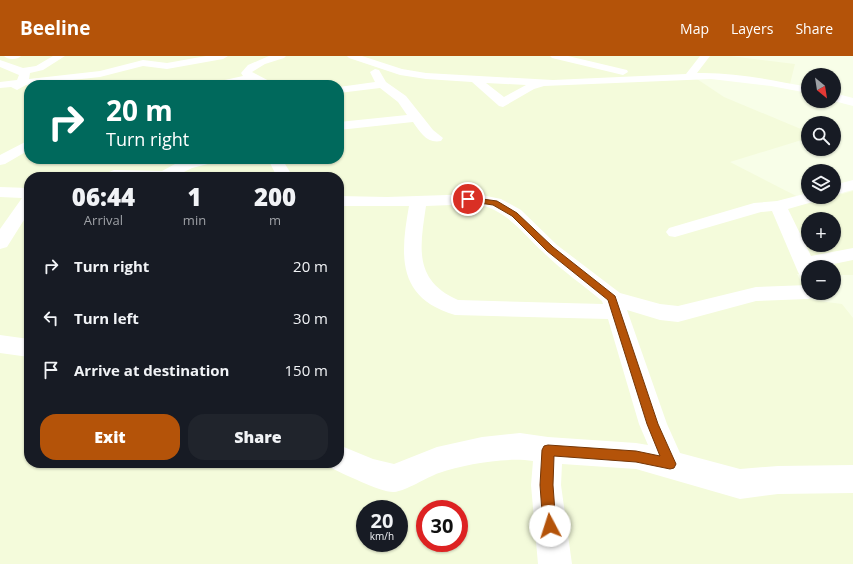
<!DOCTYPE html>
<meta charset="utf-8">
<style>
body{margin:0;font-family:"Open Sans",sans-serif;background:#20242c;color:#f1f3f6;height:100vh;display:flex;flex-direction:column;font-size:15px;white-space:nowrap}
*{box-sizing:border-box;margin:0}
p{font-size:13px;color:#9ea1a6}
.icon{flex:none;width:22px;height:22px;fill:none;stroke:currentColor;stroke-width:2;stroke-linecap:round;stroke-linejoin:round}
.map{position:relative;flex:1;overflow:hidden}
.side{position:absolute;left:24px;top:116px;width:320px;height:296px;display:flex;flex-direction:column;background:#171b24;border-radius:16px;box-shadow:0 1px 3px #0004}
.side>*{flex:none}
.top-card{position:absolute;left:24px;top:24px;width:320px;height:84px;border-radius:16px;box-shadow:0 1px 3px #0004;background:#00695c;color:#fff;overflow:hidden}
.needle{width:26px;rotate:150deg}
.controls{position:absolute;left:801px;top:12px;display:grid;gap:8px}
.controls a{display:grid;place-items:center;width:40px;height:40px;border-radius:50%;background:#171b24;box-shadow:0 1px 3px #0004;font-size:20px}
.speed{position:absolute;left:356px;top:444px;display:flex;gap:8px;font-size:20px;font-weight:700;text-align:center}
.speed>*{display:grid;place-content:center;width:52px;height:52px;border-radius:50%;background:#171b24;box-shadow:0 1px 3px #0004;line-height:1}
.speed small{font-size:10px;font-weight:400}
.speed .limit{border:6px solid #d22;background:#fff;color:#111}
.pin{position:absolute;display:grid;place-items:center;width:34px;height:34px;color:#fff;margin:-17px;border:2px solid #fff;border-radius:50%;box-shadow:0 1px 4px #0007}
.me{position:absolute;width:44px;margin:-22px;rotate:355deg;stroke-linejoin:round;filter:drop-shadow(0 0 3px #0008)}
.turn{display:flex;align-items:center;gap:14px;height:84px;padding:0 16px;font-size:18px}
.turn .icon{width:52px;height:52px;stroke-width:2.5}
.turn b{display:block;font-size:28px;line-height:34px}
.eta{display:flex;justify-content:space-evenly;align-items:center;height:68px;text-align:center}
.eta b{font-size:24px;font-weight:800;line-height:28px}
.button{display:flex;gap:8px;margin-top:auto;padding:8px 16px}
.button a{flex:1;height:46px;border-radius:16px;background:#b45309;color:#fff;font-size:16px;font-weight:800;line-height:46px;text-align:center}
.button a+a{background:#20242c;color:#f1f3f6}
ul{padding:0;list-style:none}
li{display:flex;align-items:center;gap:12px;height:52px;padding:0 16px}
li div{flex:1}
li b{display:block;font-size:15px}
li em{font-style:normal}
header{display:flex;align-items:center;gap:24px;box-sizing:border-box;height:56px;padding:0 20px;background:#b45309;color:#fff}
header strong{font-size:19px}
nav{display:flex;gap:22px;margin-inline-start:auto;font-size:14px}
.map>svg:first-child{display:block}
.residential{fill:#f4fbdb;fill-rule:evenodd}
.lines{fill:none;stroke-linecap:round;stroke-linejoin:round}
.minor{fill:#fff;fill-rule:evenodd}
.secondary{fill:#fff;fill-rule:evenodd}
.route{fill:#b45309;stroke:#753606}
</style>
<header>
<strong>Beeline</strong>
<nav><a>Map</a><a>Layers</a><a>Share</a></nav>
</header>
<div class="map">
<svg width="853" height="508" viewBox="0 0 853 508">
<rect width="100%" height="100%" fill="#f8fee8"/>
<path class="residential" d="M0 0H730L795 8 790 28 740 20 697 23 724 41 808 76V82L730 106 810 147 853 135V219H834V211H808V218H797L811 244 842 248 853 262V508H0ZM29 29H339V103H29ZM29 121H339V407H29ZM808 163H834V189H808ZM365 453H399V487H365ZM425 453H459V487H425Z"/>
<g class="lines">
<path class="minor" d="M53 0H65L43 14 30 17 29 23 100 15 143 4 167 7 206 0H228L223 3 167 13 143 10 100 21 26 29 17 34 11 31 0 32V26L17 24 19 19 0 11V4L23 12 36 10Z
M269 0H286L284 2 265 8 252 16 273 27 275 29H260L251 25 230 29H209L211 27 243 20 241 17 248 9Z
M347 0H362L402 13 426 17 553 24 686 18 700 0H710L697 17C734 16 772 24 808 31V37L771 30 711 23 544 30 534 33 503 51 499 50 472 26 426 23 400 19 349 2ZM486 27 526 29 504 41Z
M550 0H568L627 14 628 16 623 19 552 2Z
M375 13 379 14 386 26 406 40 433 74 443 82 441 85C427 88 420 76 413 66L339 74V66L407 59 398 46 380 32 339 37V31L375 26 370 16Z
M834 37 853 42V50L834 45Z
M29 84V94L5 108 0 109V99Z
M190 103H218L216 106 192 112 174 121H108L106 119 109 116 114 114 162 115 175 108Z
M268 103H282L293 121H277Z
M853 124V134L834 139V129Z
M0 131 29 132V156L7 191 0 193V173L22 142 0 141Z
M808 137V141H818L816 145 788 153 811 200 853 192V204L819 211H808V222L801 221 798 216 772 155 761 156 675 181 669 180 666 176 669 172 754 147 777 145Z
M477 138 501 143 521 154 557 189 620 237 660 248 678 250 756 231 808 229V237H818L815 241 808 243 756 245 678 266 660 264 627 254 667 368 680 397 740 413 778 410 853 409V437L778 438 740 443 636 413 562 408 561 429 572 508H538L531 429 533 405C506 401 465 408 439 417 427 421 406 435 394 436 382 437 342 417 329 411L327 407H339V389L373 403 394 408 437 391 482 381 520 377 548 381 636 387 648 389 639 368 608 263 455 259C397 242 400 200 409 150H339V140L387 141ZM477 148C508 155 521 176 543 196 561 214 583 229 602 245L603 248 458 244C413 224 420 191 426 150Z
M0 279 29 283V301L0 297Z"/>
<path class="secondary" d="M4 0H21C18 4 7 4 4 0Z"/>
</g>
<path class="route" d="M468 141 497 145 517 157 553 191 615 240 658 368 676 408 674 412 670 413 636 406 554 400 553 429 556 470 555 475 550 477 545 475 543 470 540 429 542 394 544 390 548 389 636 395 660 400 647 368 608 244 547 195 512 160 493 149 466 145V142Z"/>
</svg>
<div class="controls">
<a><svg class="needle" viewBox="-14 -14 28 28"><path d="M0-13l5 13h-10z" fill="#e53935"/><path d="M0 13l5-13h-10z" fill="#9ea1a6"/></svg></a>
<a><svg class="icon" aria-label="search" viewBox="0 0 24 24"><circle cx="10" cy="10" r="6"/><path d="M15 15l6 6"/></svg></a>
<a><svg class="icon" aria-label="layers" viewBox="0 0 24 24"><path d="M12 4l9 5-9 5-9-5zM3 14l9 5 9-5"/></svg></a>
<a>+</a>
<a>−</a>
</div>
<div class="speed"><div>20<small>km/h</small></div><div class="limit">30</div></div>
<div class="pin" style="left:468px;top:143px;background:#d93025"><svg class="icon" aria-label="arrive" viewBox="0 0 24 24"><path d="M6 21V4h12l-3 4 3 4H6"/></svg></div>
<svg class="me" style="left:550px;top:470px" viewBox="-20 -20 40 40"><circle r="19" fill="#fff"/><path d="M0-13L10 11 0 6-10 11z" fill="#b45309"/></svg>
<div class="top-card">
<div class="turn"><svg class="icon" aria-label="right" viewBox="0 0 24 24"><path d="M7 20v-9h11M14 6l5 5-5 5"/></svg><div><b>20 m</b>Turn right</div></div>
</div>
<section class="side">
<div class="eta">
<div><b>06:44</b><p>Arrival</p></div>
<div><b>1</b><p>min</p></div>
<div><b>200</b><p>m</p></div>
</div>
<ul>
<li><svg class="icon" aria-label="right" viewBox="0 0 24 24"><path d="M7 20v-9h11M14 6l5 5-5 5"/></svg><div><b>Turn right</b></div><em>20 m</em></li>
<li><svg class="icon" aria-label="left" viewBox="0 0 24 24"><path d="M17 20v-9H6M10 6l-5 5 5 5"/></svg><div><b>Turn left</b></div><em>30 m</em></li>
<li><svg class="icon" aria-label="arrive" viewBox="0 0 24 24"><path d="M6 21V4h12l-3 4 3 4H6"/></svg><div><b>Arrive at destination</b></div><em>150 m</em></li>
</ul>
<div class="button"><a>Exit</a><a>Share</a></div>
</section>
</div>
